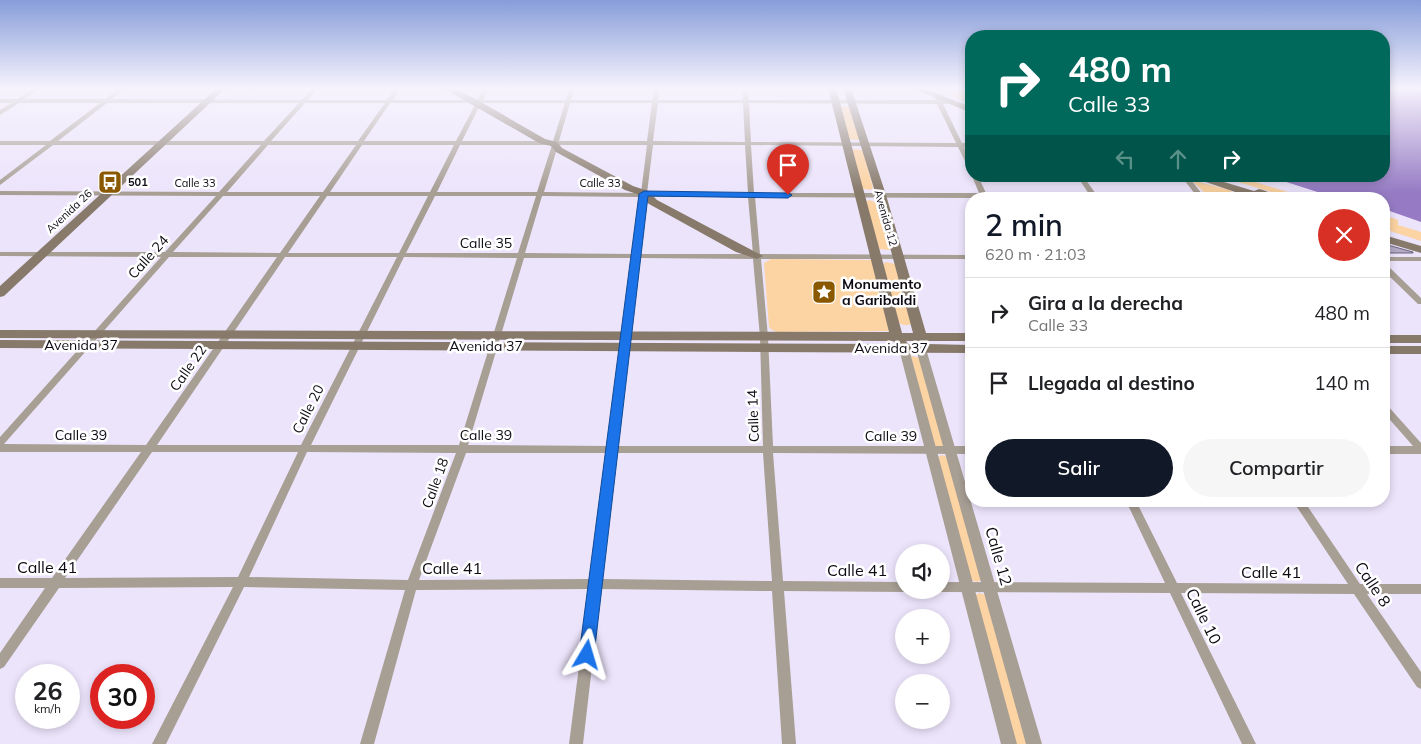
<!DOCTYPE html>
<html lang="es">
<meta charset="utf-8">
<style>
body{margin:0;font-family:Mulish,sans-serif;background:#f6f6f6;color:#202124;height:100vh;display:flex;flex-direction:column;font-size:19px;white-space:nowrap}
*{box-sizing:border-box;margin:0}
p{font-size:16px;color:#757577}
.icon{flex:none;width:28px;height:28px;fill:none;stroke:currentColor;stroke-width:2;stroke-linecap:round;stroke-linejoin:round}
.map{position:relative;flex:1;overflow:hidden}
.side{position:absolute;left:965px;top:192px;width:425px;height:315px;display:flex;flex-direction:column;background:#fff;border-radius:20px;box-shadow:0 2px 8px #0003}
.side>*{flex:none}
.guide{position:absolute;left:965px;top:30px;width:425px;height:152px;border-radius:20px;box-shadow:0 2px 8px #0003;background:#00695c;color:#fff;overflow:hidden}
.tools{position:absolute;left:895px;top:544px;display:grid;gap:10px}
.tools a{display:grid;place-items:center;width:55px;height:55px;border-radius:50%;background:#fff;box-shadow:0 2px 8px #0003;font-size:25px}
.speed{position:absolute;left:15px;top:664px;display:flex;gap:10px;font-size:25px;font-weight:700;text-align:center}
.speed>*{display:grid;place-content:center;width:65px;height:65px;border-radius:50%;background:#fff;box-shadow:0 2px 8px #0003;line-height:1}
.speed small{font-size:12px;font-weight:400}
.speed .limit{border:8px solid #d22;background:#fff;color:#111}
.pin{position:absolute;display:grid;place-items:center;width:42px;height:42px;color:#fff;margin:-51px -21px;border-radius:50% 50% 50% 0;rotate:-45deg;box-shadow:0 0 5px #0007}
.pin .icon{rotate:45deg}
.me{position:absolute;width:55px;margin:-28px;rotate:7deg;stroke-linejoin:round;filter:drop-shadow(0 0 4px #0008)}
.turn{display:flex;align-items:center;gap:18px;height:105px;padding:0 20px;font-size:22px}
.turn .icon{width:65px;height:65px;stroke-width:2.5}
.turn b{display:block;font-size:35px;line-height:42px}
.lanes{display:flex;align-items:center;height:48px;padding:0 20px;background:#0003;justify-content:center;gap:25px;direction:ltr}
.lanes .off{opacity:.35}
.round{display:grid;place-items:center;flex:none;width:52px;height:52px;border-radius:26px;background:#f6f6f6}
.headline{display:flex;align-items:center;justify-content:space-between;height:85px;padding:0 20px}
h1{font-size:30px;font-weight:600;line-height:38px;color:#111827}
.button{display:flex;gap:10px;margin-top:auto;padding:10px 20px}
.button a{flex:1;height:58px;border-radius:30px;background:#111827;color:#fff;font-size:20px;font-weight:600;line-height:58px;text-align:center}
.button a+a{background:#f6f6f6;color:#202124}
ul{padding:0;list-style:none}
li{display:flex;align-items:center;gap:15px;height:70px;padding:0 20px;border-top:1px solid #e0e0e0}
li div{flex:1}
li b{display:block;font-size:19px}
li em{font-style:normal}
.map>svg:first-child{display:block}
.green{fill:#fcd3a2}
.water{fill:#967bc4}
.building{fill:#b3abc6;stroke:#6b627b}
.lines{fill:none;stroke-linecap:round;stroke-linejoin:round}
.minor{fill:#a79e94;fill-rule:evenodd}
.tertiary{fill:#a79e94;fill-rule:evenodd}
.secondary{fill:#877a6b;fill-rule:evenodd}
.route{fill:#1a73e8;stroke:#114b97}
.labels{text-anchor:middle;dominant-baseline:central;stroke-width:5;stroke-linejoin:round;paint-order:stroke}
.far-poi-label{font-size:11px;font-weight:bold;fill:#0e0a14;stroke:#fff;text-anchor:start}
.far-street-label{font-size:11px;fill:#0e0a14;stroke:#fff}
.street-label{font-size:14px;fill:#0e0a14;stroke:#fff}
.poi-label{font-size:14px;font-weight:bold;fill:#0e0a14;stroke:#fff;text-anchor:start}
.near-street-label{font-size:16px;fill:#0e0a14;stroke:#fff}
</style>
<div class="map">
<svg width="1421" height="744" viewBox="0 0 1421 744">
<rect width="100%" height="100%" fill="#ece4fb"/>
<path class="green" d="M932 88H957L971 93V103Z
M844 106 849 107 859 139 857 140 848 139 840 107Z
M857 149 863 151 873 188 870 190 861 188 852 150Z
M1218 176H1249V180L1310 199H1294Z
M1195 181 1230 190 1234 194H1206L1193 182Z
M869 200 878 203 891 248 889 250 879 249 866 202Z
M1384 215 1398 220V225L1421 232V241L1384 229Z
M771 259 872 260 890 331 777 332 772 330 769 327 764 263Z
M886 262 895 264 913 323C908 326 902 326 898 322L883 264Z
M912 356 920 358 944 445 938 448 934 445 911 357Z
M942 455 947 457 981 580 977 582 971 580 938 457Z
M980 593 985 595 1029 744H1015L975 595Z"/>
<path class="water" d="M1384 88H1421V222L1384 209V199H1343L1330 196 1268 176H1384Z"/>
<path class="building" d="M1384 244 1413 252V253H1384Z"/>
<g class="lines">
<path class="minor" d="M35 88H41L24 99H105L120 88H126L112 99 302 100 312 88H318L308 100H387L395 88H401L393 100H477L483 88H489L483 100H566L569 88H575L571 100H653L654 88H660L658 100H743L742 88H748V100H936L935 96 941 93 944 95 940 98 941 100H951L954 102 951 104H943L962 143H971V147H964L971 161V169L968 167 958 147 751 145 754 193H979L972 176H978L986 193 1089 194 1077 176H1083L1096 194H1195L1181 176H1188L1202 194H1259L1262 196 1259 198 1206 199 755 197 760 254 971 255V259H761L768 337 773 446H971V454L773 453 783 581 904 582V590H908L904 592 784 591 796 744H782L772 591 601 589 583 744H569L589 589 416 590 374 744H360L405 590 244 587 166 744H152L233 587 59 588 4 667 0 669V653L45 588H0V578H52L141 452H0V437L161 257 0 256V252H165L216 196 0 195V191L219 192 261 145H53L0 185V180L46 145H0V141H50L100 103H19L0 115V110L12 103H0V99H17ZM107 103H299L264 141H58ZM305 103H385L358 141H271ZM390 103H476L456 141H364ZM481 103H565L553 141H462ZM570 103H652L647 141H559ZM658 103H743L745 142 653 141ZM749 103 937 104 956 143 751 142ZM268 145H356L323 192H227ZM362 145H454L430 192H330ZM460 145H552L537 192H437ZM558 145H647L641 193 544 192ZM653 145H745L748 193H647ZM223 196H320L280 253 173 252ZM327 196H428L399 253H288ZM435 196H536L518 253H406ZM542 196 640 197 633 254 525 253ZM647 197H748L753 254H640ZM169 257H277L146 445 4 444ZM285 257H397L301 445H157ZM404 257 517 258 459 445H311ZM524 258H632L608 446 468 445ZM640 258 753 259 760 337 763 446H618ZM152 452H298L238 577 65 578ZM307 452 456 453 408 580 249 577ZM466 453H607L591 579 419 580ZM617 453H763L772 581 602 579Z
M1384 257H1421V261H1384Z
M1384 265H1387L1421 298V304H1418L1384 271Z
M1384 404 1387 405 1421 443V454H1384V446H1413L1384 413Z
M1126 501H1136L1177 583 1348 584 1293 501H1304L1360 584H1421V594H1367L1421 672V689L1417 687 1354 594 1181 593 1256 744H1242L1170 593 941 592 937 591 941 590V582L1165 583Z"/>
<path class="tertiary" d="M904 345 909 349 1017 744H1001L899 349Z
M921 345 926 349 1042 744H1026L916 349Z"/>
<path class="secondary" d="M217 88H226L4 296 0 297V286Z
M443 88H453L474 98 545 139 557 142 562 148 633 186 648 191 657 200 763 256 757 259 736 252 649 204 640 195 625 190 556 152 551 146 539 143Z
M828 88H836L902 333H913L876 195 843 88H851L886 195 926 333H971V341H928V344L971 345V353L0 348V340L895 344 893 341 0 338V330L889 332ZM906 341H914V344H908Z
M912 88H923L971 107V113Z
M1188 176H1204L1254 191 1259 189 1263 190 1287 199H1256Z
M1384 235 1421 246V253L1384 242Z
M1384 335H1421V343H1384Z
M1384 346H1421V354H1384Z"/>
</g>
<linearGradient id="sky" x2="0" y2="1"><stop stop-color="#879dda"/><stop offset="0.46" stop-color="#f6f3fd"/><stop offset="1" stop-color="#f6f3fd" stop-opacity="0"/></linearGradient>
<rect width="1421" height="192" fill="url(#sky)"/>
<path class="route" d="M644 191 788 193 792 195 788 198 648 196 594 655 592 660 587 662 581 660 579 655 639 194Z"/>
<defs>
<g id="bus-square" transform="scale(1.25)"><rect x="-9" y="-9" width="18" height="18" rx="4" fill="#895800" stroke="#fff"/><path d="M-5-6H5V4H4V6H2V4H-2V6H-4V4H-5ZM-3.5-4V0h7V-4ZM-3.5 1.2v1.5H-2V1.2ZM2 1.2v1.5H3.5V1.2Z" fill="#fff"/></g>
<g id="sight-square" transform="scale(1.25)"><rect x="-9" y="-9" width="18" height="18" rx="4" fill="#895800" stroke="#fff"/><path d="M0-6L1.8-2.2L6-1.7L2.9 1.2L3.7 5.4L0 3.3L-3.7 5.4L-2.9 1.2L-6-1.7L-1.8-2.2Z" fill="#fff"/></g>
</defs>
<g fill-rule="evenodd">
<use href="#bus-square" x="110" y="182"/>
<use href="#sight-square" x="824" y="292"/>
</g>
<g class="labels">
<g class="far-poi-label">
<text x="128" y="182">501</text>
</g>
<g class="far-street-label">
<text x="195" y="183">Calle 33</text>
<text x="600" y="183">Calle 33</text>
<text transform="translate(69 211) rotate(-43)">Avenida 26</text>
<text transform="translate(886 218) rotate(74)">Avenida 12</text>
</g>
<g class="street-label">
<text x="486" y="243">Calle 35</text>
<text transform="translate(148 257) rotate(-48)">Calle 24</text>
<text x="81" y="345">Avenida 37</text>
<text x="486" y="346">Avenida 37</text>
<text x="891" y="348">Avenida 37</text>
<text transform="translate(188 368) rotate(-55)">Calle 22</text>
<text transform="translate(308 409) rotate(-63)">Calle 20</text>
<text transform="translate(753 416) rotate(-92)">Calle 14</text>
<text x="81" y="435">Calle 39</text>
<text x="486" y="435">Calle 39</text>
<text x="891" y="436">Calle 39</text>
<text transform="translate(435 483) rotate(-70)">Calle 18</text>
</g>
<g class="poi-label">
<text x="842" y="284">Monumento<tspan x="842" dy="16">a Garibaldi</tspan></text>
</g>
<g class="near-street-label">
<text transform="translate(999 556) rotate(74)">Calle 12</text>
<text x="47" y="567">Calle 41</text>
<text x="452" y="568">Calle 41</text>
<text x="857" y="570">Calle 41</text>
<text x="1271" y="572">Calle 41</text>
<text transform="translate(1373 584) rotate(56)">Calle 8</text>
<text transform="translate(1204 616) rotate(64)">Calle 10</text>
</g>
</g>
</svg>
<div class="tools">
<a><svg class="icon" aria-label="sound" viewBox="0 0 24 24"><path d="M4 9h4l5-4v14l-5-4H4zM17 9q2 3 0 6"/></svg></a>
<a>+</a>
<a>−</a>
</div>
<div class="speed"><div>26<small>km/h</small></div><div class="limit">30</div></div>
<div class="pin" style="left:788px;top:195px;background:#d93025"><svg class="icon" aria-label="arrive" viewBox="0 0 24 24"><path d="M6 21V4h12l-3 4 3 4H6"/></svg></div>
<svg class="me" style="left:587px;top:655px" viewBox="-20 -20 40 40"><path d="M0-17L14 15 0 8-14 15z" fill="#1a73e8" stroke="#fff" stroke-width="4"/></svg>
<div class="guide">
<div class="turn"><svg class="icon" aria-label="right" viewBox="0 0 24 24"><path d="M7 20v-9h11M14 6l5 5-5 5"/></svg><div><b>480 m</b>Calle 33</div></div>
<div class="lanes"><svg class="icon off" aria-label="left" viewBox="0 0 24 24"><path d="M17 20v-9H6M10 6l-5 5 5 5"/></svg><svg class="icon off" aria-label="ahead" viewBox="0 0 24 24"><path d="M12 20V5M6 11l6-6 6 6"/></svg><svg class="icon" aria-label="right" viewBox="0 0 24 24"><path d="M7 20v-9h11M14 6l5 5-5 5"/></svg></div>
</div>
<section class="side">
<div class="headline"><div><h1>2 min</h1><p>620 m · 21:03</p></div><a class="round" style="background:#d93025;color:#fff"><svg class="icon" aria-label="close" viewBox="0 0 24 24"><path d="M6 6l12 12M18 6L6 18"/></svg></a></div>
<ul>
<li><svg class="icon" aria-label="right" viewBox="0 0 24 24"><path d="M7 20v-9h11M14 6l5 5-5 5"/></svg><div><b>Gira a la derecha</b><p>Calle 33</p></div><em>480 m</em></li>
<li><svg class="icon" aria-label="arrive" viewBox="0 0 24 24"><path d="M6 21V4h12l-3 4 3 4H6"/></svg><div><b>Llegada al destino</b></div><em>140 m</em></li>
</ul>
<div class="button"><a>Salir</a><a>Compartir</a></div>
</section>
</div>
